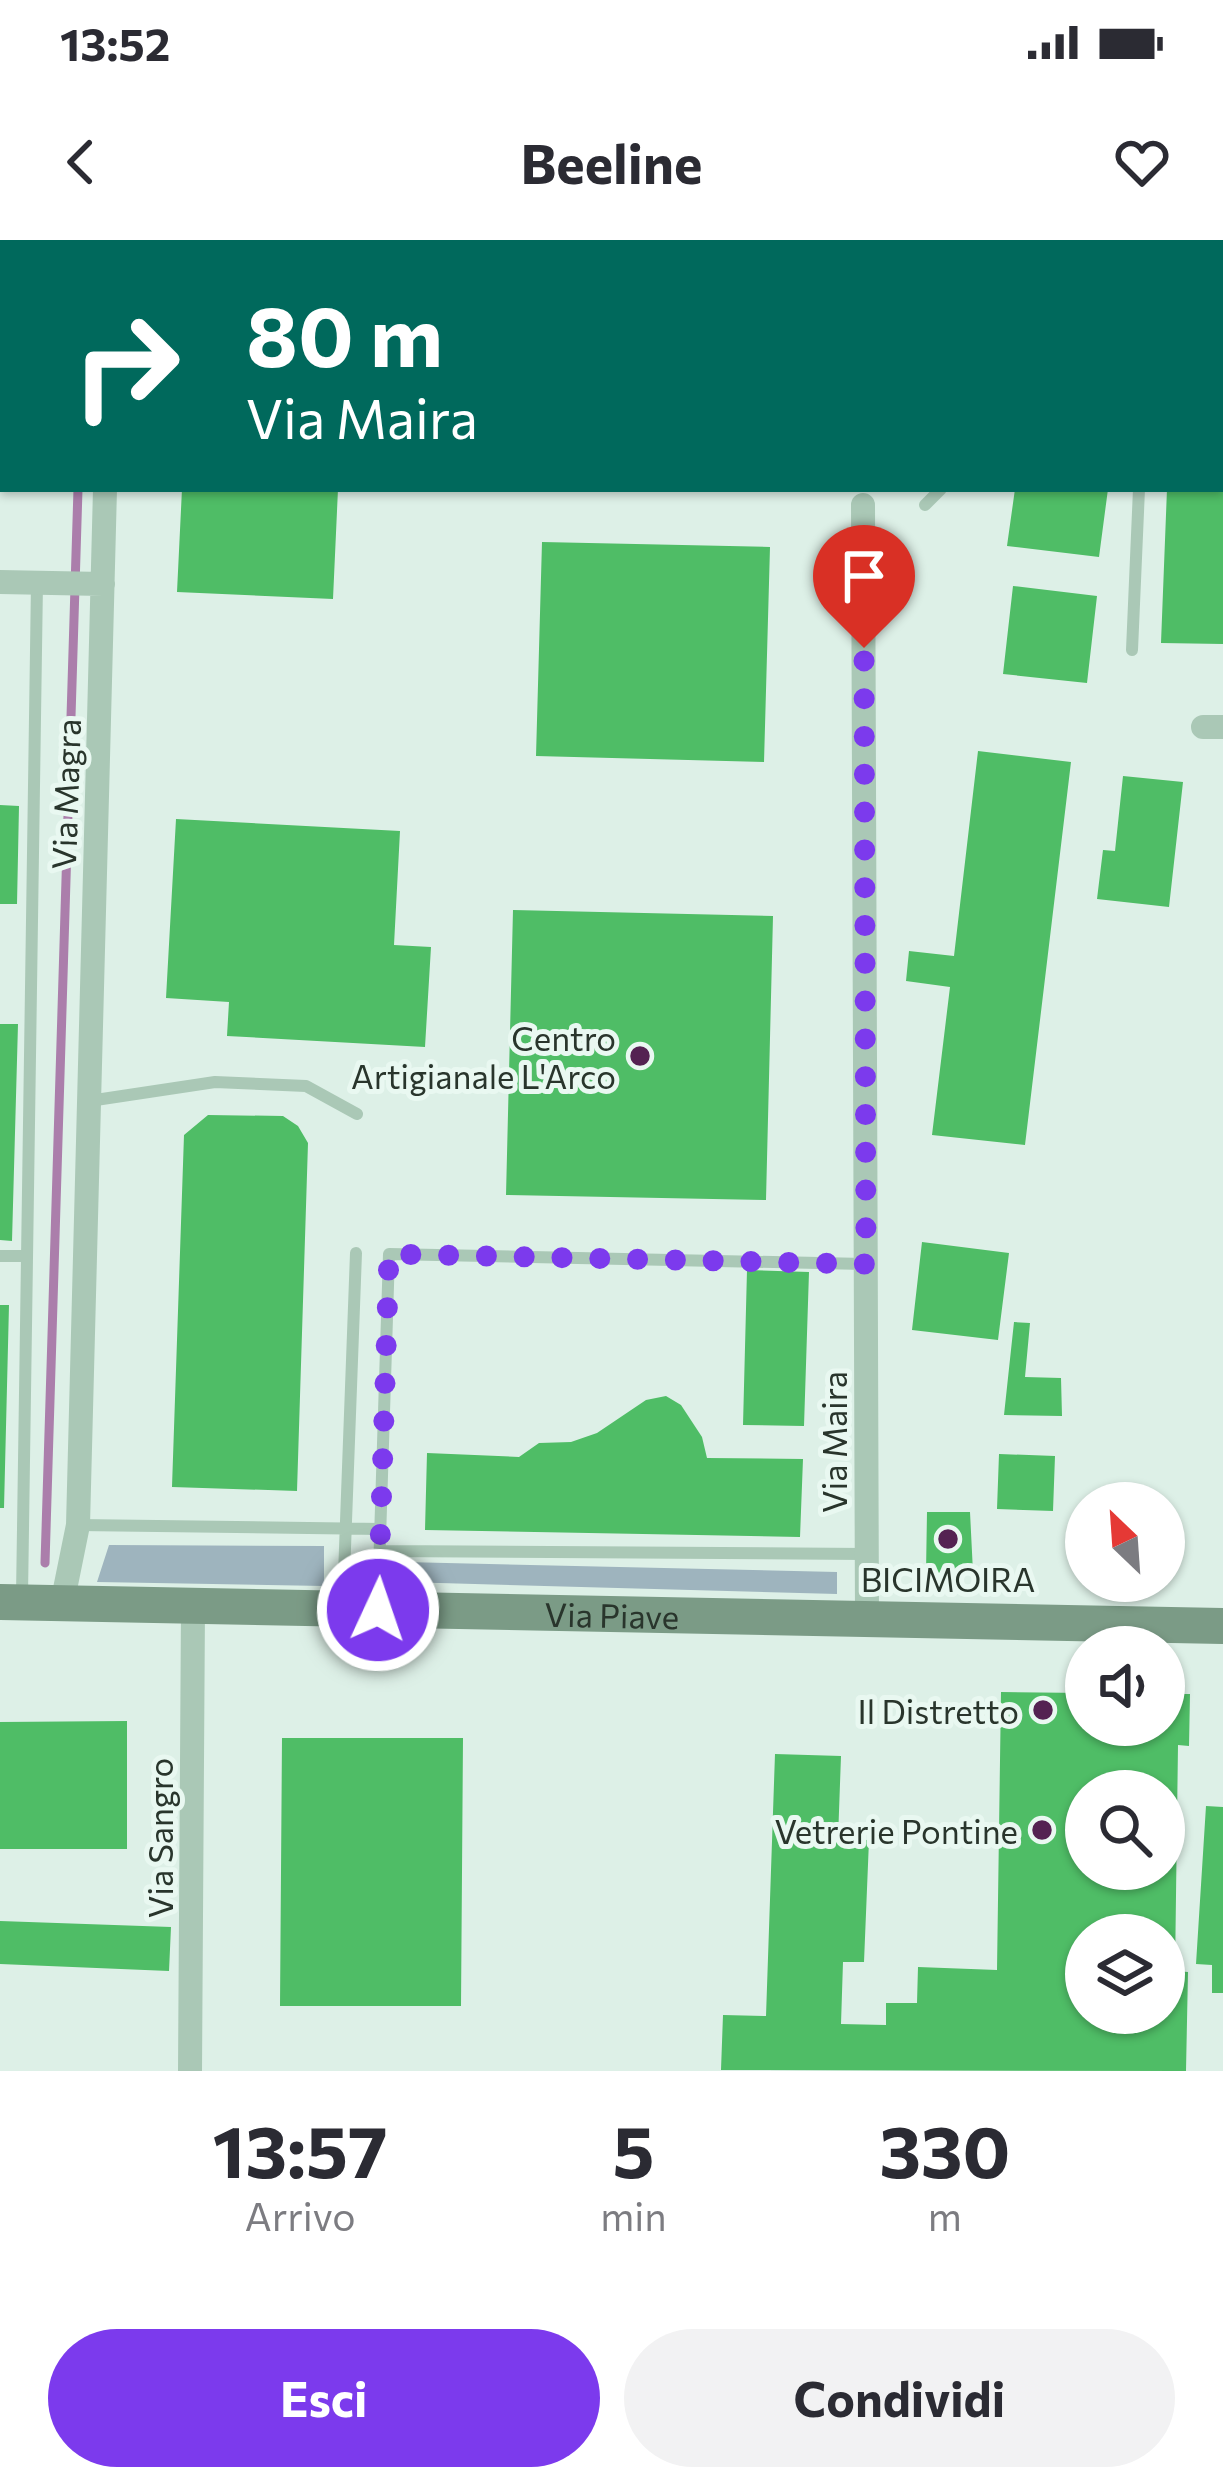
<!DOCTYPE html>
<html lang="it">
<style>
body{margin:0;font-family:Commissioner,sans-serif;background:#f2f2f3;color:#2b2b33;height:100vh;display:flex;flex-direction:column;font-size:45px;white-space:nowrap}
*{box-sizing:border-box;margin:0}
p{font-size:39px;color:#7c7c81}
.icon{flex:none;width:66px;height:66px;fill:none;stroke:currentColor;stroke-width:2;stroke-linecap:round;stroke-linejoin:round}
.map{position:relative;height:1831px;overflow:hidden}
.side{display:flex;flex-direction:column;background:#fff;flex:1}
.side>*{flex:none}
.banner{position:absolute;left:0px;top:0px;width:1224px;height:252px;box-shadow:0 3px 9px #0004;background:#00695c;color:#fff;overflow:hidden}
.needle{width:78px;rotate:335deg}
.controls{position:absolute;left:1065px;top:1242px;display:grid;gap:24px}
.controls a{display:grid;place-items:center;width:120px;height:120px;border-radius:50%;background:#fff;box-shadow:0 3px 9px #0004;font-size:60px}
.pin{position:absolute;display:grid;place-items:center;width:102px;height:102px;color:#fff;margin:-123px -51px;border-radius:50% 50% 50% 0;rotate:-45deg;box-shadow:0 0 12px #0007}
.pin .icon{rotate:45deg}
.me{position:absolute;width:132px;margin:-66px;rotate:3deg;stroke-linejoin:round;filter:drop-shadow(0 0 9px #0008)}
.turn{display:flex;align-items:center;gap:42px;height:252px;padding:0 48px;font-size:54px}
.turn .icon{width:156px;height:156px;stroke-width:2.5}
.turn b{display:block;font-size:84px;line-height:102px}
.eta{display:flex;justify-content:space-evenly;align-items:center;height:204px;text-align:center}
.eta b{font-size:72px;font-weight:700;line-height:84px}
.primary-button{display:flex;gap:24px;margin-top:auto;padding:24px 48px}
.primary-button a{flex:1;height:138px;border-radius:72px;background:#7c3aed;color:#fff;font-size:48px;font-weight:700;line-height:138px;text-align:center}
.primary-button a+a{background:#f2f2f3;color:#2b2b33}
.status{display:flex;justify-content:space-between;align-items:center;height:84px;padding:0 60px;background:#fff;direction:ltr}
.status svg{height:33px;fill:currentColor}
header{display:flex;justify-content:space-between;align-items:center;height:156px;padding:0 48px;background:#fff;font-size:54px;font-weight:700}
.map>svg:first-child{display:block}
.green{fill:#9eb4be}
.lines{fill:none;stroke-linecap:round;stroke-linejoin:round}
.stream{stroke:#ab7eab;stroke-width:9}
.building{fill:#4fbd66;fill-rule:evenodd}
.path{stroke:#94b3a1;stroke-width:6;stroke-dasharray:6 6;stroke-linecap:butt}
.lane{stroke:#aac8b6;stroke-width:12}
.street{stroke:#aac8b6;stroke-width:24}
.secondary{stroke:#7b9b86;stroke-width:36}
.route{stroke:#7c3aed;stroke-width:21;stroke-dasharray:0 37.8}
.poi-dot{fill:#542252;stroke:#e9f8f1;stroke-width:4.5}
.labels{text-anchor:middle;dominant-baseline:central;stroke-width:10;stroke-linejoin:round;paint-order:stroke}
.street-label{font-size:33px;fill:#29352c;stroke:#e9f8f1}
.poi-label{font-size:33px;fill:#29352c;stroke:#e9f8f1;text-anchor:end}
</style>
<div class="status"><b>13:52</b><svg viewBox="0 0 49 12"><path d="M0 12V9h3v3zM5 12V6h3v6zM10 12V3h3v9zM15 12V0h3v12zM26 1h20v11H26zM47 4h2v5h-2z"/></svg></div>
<header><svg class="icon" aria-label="back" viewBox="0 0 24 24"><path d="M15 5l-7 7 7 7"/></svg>Beeline<svg class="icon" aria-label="heart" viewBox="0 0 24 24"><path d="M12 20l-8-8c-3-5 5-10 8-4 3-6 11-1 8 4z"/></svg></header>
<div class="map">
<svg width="1223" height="1831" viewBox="0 0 1223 1831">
<rect width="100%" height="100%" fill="#ddf0e7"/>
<path class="green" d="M109 1305 324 1306V1346L97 1342Z
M404 1322 837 1332V1354L404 1342Z"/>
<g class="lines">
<path class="stream" d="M480 0V3
M85 3V0
M45 1323 78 249"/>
</g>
<path class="building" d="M182 249H338L333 359 177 352Z
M1015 249H1108L1099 317 1007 306Z
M1167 249H1223V404L1161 403Z
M542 302 770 307 764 522 536 516Z
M1013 346 1097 356 1087 443 1003 434Z
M978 511 1071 522 1025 905 932 895 950 747 906 741 909 711 954 716Z
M1123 536 1183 542 1169 667 1097 659 1103 610 1115 611Z
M0 565 19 566 17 664H0Z
M176 579 400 591 394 705 431 707 425 807 227 796 229 762 166 758Z
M513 670 773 676 766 960 506 955Z
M0 784H18L12 1001 0 1000Z
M208 875 283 876 298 886 308 903 297 1251 172 1247 184 895Z
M922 1002 1009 1013 998 1100 912 1090Z
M747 1030 809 1032 804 1186 743 1185Z
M0 1065H9L4 1268H0Z
M1014 1082 1030 1083 1025 1137 1061 1138 1062 1176 1004 1175Z
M666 1156 681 1165 702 1197 707 1218 803 1219 800 1297 425 1290 427 1213 519 1217 539 1203 571 1202 597 1193 646 1160Z
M999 1214 1055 1216 1053 1271 997 1269Z
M927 1272H970L973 1332 926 1333Z
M1001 1452 1086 1453V1485H1164V1454H1190L1189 1506 1178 1505 1175 1731 1188 1732 1186 1831 721 1830 723 1775 766 1776 775 1514 841 1516 838 1599 869 1600 864 1722H843L841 1784 886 1785V1763H917L918 1727 997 1730ZM1086 1551H1164V1629H1086ZM1086 1695H1164V1773H1086Z
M127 1481V1609H0V1482Z
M282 1498H463L461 1766H280Z
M1206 1566 1223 1567V1753H1212V1725L1196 1724Z
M0 1681 171 1687 169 1731 0 1724Z"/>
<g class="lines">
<path class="path" d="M645 0 651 3"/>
<path class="lane" d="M1221 114H1223
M925 265 941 249
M1132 410 1139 249
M89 861 215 842 306 846 357 874
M0 1016H27
M78 1285 381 1289
M381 1311 866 1314
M22 1356 37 343
M343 1362 356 1013
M378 1362 389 1014 865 1024"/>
<path class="street" d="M863 265 867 1379
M0 342 103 344
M1203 487H1223
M62 1364 78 1285 105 249
M190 1831 193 1366"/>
<path class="secondary" id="s1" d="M0 1362 1223 1386"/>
</g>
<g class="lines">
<path class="route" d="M378 1370 389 1014 866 1024 864 408"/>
</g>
<g class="poi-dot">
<circle cx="640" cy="816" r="12"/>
<circle cx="948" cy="1299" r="12"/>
<circle cx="1043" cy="1470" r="12"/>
<circle cx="1042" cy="1590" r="12"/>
</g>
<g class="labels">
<g class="street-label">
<text transform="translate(65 554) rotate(-88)">Via Magra</text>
<text transform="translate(833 1202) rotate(-90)">Via Maira</text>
<text stroke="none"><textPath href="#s1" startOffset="612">Via Piave</textPath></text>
<text transform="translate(159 1598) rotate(-90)">Via Sangro</text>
</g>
<g class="poi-label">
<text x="616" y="797">Centro<tspan x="616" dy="38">Artigianale L'Arco</tspan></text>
<text x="948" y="1338" text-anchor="middle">BICIMOIRA</text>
<text x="1019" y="1470">Il Distretto</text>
<text x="1018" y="1590">Vetrerie Pontine</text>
</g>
</g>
</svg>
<div class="controls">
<a><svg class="needle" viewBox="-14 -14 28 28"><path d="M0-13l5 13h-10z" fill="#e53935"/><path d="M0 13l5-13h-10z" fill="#7c7c81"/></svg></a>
<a><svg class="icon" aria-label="sound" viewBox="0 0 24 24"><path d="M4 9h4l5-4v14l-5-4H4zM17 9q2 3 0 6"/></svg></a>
<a><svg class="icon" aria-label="search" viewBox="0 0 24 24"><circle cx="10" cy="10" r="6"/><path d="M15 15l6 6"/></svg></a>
<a><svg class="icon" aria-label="layers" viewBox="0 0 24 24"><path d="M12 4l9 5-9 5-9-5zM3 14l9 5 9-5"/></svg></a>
</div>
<div class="pin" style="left:864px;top:408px;background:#d93025"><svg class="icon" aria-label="arrive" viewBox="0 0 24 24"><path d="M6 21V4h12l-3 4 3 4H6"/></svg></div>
<svg class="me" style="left:378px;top:1370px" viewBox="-20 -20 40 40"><circle r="17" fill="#7c3aed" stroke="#fff" stroke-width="3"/><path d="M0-11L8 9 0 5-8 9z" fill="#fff"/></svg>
<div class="banner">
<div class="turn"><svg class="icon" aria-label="right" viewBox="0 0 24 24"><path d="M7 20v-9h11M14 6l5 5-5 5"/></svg><div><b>80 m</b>Via Maira</div></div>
</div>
</div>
<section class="side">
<div class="eta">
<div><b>13:57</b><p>Arrivo</p></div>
<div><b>5</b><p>min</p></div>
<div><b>330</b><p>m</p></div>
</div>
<div class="primary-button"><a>Esci</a><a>Condividi</a></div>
</section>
